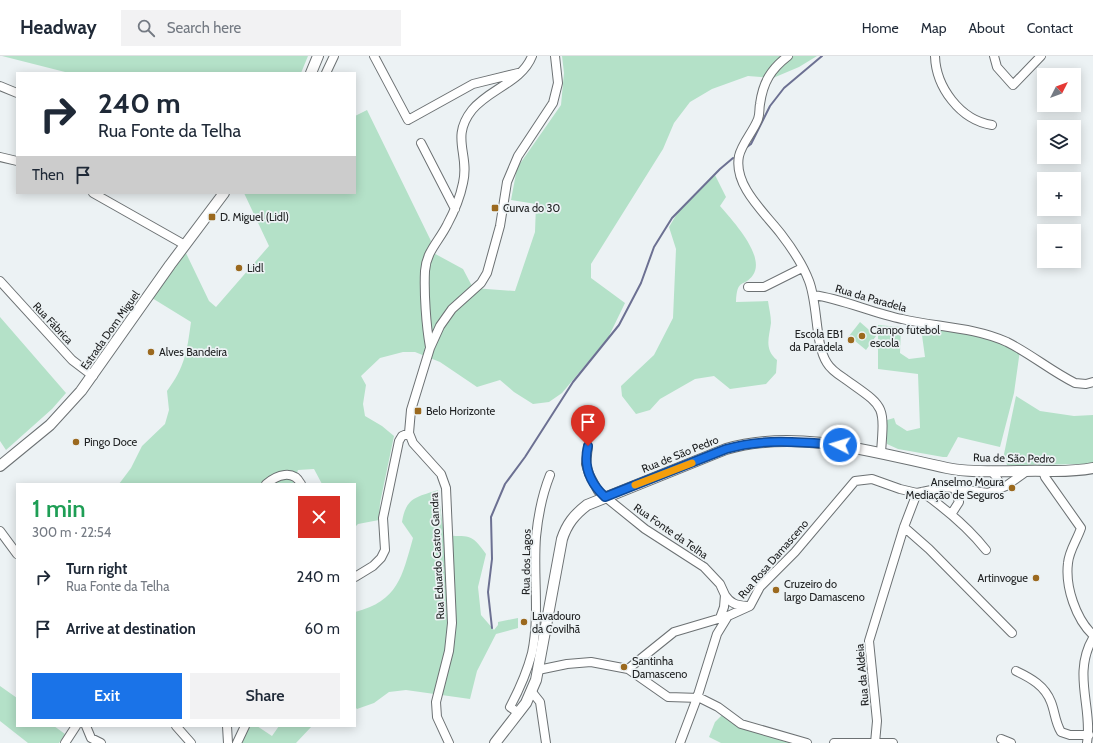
<!DOCTYPE html>
<meta charset="utf-8">
<style>
body{margin:0;font-family:Cabin,sans-serif;background:#f2f2f3;color:#1f2937;height:100vh;display:flex;flex-direction:column;font-size:15px;white-space:nowrap}
*{box-sizing:border-box;margin:0}
p{font-size:13px;color:#747a83}
.icon{flex:none;width:22px;height:22px;fill:none;stroke:currentColor;stroke-width:2;stroke-linecap:round;stroke-linejoin:round}
.map{position:relative;flex:1;overflow:hidden}
.details{position:absolute;left:16px;top:427px;width:340px;height:244px;display:flex;flex-direction:column;background:#fff;border-radius:0px;box-shadow:0 2px 10px #0003}
.details>*{flex:none}
.banner{position:absolute;left:16px;top:16px;width:340px;height:122px;border-radius:0px;box-shadow:0 2px 10px #0003;background:#fff;color:#1f2937;overflow:hidden}
.needle{width:26px;rotate:48deg}
.controls{position:absolute;left:1037px;top:12px;display:grid;gap:8px}
.controls a{display:grid;place-items:center;width:44px;height:44px;border-radius:0px;background:#fff;box-shadow:0 2px 10px #0003;font-size:20px}
.pin{position:absolute;display:grid;place-items:center;width:34px;height:34px;color:#fff;margin:-41px -17px;border-radius:50% 50% 50% 0;rotate:-45deg;box-shadow:0 0 4px #0007}
.pin .icon{rotate:45deg}
.me{position:absolute;width:44px;margin:-22px;rotate:275deg;stroke-linejoin:round;filter:drop-shadow(0 0 3px #0008)}
.turn{display:flex;align-items:center;gap:14px;height:84px;padding:0 16px;font-size:18px}
.turn .icon{width:52px;height:52px;stroke-width:2.5}
.turn b{display:block;font-size:28px;line-height:34px}
.then{display:flex;align-items:center;height:38px;padding:0 16px;background:#0003;gap:8px;font-size:15px}
.round{display:grid;place-items:center;flex:none;width:42px;height:42px;border-radius:0px;background:#f2f2f3}
.summary{display:flex;align-items:center;justify-content:space-between;height:68px;padding:0 16px}
h1{font-size:24px;font-weight:600;line-height:30px;color:#1e9e55}
.action{display:flex;gap:8px;margin-top:auto;padding:8px 16px}
.action a{flex:1;height:46px;border-radius:0px;background:#1a73e8;color:#fff;font-size:16px;font-weight:600;line-height:46px;text-align:center}
.action a+a{background:#f2f2f3;color:#1f2937}
ul{padding:0;list-style:none}
li{display:flex;align-items:center;gap:12px;height:52px;padding:0 16px}
li div{flex:1}
li b{display:block;font-size:15px}
li em{font-style:normal}
header{display:flex;align-items:center;gap:24px;box-sizing:border-box;height:56px;padding:0 20px;background:#fff;border-bottom:1px solid #e0e1e3}
header strong{font-size:19px}
nav{display:flex;gap:22px;margin-inline-start:auto;font-size:14px}
.search{width:280px;height:36px;background:#f2f2f3;display:flex;align-items:center;gap:10px;box-sizing:border-box;padding:0 14px;border-radius:0px;color:#747a83;font-size:15px}
.map>svg:first-child{display:block}
.green{fill:#b4e1c8}
.lines{fill:none;stroke-linecap:round;stroke-linejoin:round}
.stream{stroke:#6c7092;stroke-width:2}
.minor-casing{stroke:#6c7173;stroke-width:10}
.major-casing{stroke:#6c7173;stroke-width:12}
.minor{stroke:#fff;stroke-width:8}
.major{stroke:#fff;stroke-width:10}
.route-casing{stroke:#114b97;stroke-width:10}
.route{stroke:#1a73e8;stroke-width:7}
.slow{stroke:#f59e0b;stroke-width:7}
.poi-dot{fill:#9b691e;stroke:#ecf2f4;stroke-width:1.5}
.labels{text-anchor:middle;dominant-baseline:central;stroke-width:3.5;stroke-linejoin:round;paint-order:stroke}
.poi-label{font-size:11px;fill:#202223;stroke:#ecf2f4;text-anchor:start}
.street-label{font-size:11px;fill:#202223;stroke:#ecf2f4}
</style>
<header>
<strong>Headway</strong>
<div class="search"><svg class="icon" aria-label="search" viewBox="0 0 24 24"><circle cx="10" cy="10" r="6"/><path d="M15 15l6 6"/></svg>Search here</div>
<nav><a>Home</a><a>Map</a><a>About</a><a>Contact</a></nav>
</header>
<div class="map">
<svg width="1093" height="687" viewBox="0 0 1093 687">
<rect width="100%" height="100%" fill="#ecf2f4"/>
<path class="green" d="M2 0H308L301 17H69Z
M562 0H817L799 11 773 22 748 20 712 33 690 46 674 67 663 93 591 208V222L625 247 608 282 562 337 549 346 533 348 514 336 500 324 477 331 440 306 415 296H403L380 302 361 320 366 329 363 348 365 360 382 370 394 380 380 447 379 464 358 468 355 471V428H322L314 413 298 414 293 428H119L131 412 142 390 165 368 169 354 167 335C185 311 187 295 191 266L152 242 185 195 209 245 216 251 269 190 244 137H355V60L367 54 431 185 428 194 463 213 473 232 515 235 535 176 536 148 511 144 517 112 561 49 564 17Z
M715 119 726 141 720 150C732 164 766 200 753 219 744 232 737 221 736 246L768 245C769 252 771 260 771 267 769 282 764 293 777 304L776 317 766 328 730 333 714 320 695 323 660 343 650 354 636 358 622 340 621 330 654 299 673 262 676 193 669 171 678 156Z
M0 261 66 337 52 353 6 394 0 385Z
M860 266 876 280 866 294 849 280Z
M878 269 901 271 900 297 909 303 925 301 921 272 983 277 1020 294 1014 337 1000 391 958 381 947 401H943L898 393 887 388V364L894 362 896 368 907 375 920 372 918 318 878 313Z
M1016 340 1040 355 1074 360 1093 359V407L1090 408 1007 409 1004 398Z
M438 434 444 479C469 482 470 475 486 498L478 531 481 559 494 574 498 569V566L518 562V572L496 578 477 615 470 643 406 634 389 636 374 647 357 653 355 651V556C398 545 402 521 413 482L402 466C406 441 417 441 438 434Z
M0 630 17 642V670H54L65 678 59 687H28L0 665Z
M722 659 736 669 793 687H721L709 681 715 666Z
M248 670H257L272 680 279 670H312L296 687H240Z"/>
<g class="lines">
<path class="stream" d="M747 91 751 88 770 50 784 32 822 0
M492 572 488 536 492 503 491 461 505 428 525 401 573 326 619 269 641 227 654 191 672 162 720 113 733 102"/>
<g class="minor-casing">
<path id="minor" d="M374 0 408 64 473 28 518 17
M788 0C771 13 763 26 760 48 759 53 760 58 758 63 753 76 742 87 739 100 733 130 766 158 781 178 791 191 803 209 809 225 818 248 815 289 827 307 831 314 839 319 845 323 884 351 885 347 881 396
M935 0C936 31 960 64 992 69
M994 0 997 11 1013 29 1041 0
M326 17 334 0
M0 30 17 37
M421 87 455 153
M0 101 17 105
M93 137 185 189
M0 225 72 304 93 320
M748 231H764L802 212
M814 239C842 243 873 257 902 263 936 271 974 271 1007 286 1031 298 1051 315 1075 327L1086 328 1093 326
M430 291C426 269 424 237 425 215 426 196 439 185 447 169 454 156 460 142 463 127 470 98 450 82 472 54 489 33 522 26 532 0
M588 390 586 408 589 418 598 435 645 473 704 511 720 528 725 539 724 551 720 562
M991 415C997 421 1001 426 996 434
M1043 415 1045 421 1081 472C1077 484 1069 495 1068 507 1065 531 1076 563 1093 579
M266 428C277 419 293 413 301 428
M922 436C946 453 967 470 986 494
M952 457 959 446 955 433
M904 471 929 493 1012 577
M0 475 17 498
M355 521 373 510 381 502 385 494 383 462 399 385 402 380 409 377
M725 539C731 548 736 549 747 550
M628 613 674 576 728 560 750 550 760 531 795 496 855 425 872 423 900 433 917 437 946 431 988 437 1006 430 1027 415
M538 614 567 608 591 606 628 613 668 641 700 642 718 651 741 668 807 687
M1016 615C1031 622 1045 630 1051 646 1055 656 1055 666 1061 676L1070 679H1089
M532 636 540 646 546 687
M519 657 510 651C519 634 527 616 532 597 540 559 533 520 536 481 538 460 542 439 550 419
M86 670 91 682 101 687
M176 670 191 687
M227 670 228 687
M1001 683 1011 687
M65 687 76 670
M237 687 245 670
M449 687 437 661 436 646 449 595 452 567 446 432 441 418 413 387 409 377 411 354 430 292 440 270 452 253 481 227 487 217 500 170 507 126 518 100 553 47 558 27 555 0
M680 687 697 642 717 578 728 560
M834 687H893
M875 687 877 665 869 585 904 471 917 437
M1087 687C1093 652 1072 618 1093 582"/>
</g>
<g class="major-casing">
<path id="major" d="M311 17 318 0
M0 410 50 369 81 335 170 209 224 137
M495 687 526 647 536 624 562 483C567 468 574 459 587 449L726 393C799 372 876 397 947 412 972 417 999 415 1023 415 1047 414 1070 417 1093 412"/>
</g>
<use href="#minor" class="minor"/>
<use href="#major" class="major"/>
</g>
<g class="lines">
<g class="route-casing">
<path id="route" d="M588 390C583 410 590 427 605 441L726 393C763 382 802 386 840 389"/>
</g>
<use href="#route" class="route"/>
<path class="slow" d="M635 429 692 407"/>
</g>
<g class="poi-dot">
<rect x="491" y="148" width="8" height="8" rx="2"/>
<rect x="208" y="157" width="8" height="8" rx="2"/>
<circle cx="239" cy="212" r="4"/>
<circle cx="862" cy="280" r="4"/>
<circle cx="851" cy="284" r="4"/>
<circle cx="151" cy="296" r="4"/>
<rect x="414" y="351" width="8" height="8" rx="2"/>
<circle cx="76" cy="386" r="4"/>
<circle cx="1012" cy="432" r="4"/>
<circle cx="1036" cy="522" r="4"/>
<circle cx="776" cy="534" r="4"/>
<circle cx="524" cy="566" r="4"/>
<circle cx="624" cy="611" r="4"/>
</g>
<g class="labels">
<g class="poi-label">
<text x="503" y="152">Curva do 30</text>
<text x="220" y="161">D. Miguel (Lidl)</text>
<text x="247" y="212">Lidl</text>
<text x="870" y="274">Campo futebol<tspan x="870" dy="13">escola</tspan></text>
<text x="843" y="278" text-anchor="end">Escola EB1<tspan x="843" dy="13">da Paradela</tspan></text>
<text x="159" y="296">Alves Bandeira</text>
<text x="426" y="355">Belo Horizonte</text>
<text x="84" y="386">Pingo Doce</text>
<text x="1004" y="426" text-anchor="end">Anselmo Moura<tspan x="1004" dy="13">Mediação de Seguros</tspan></text>
<text x="1028" y="522" text-anchor="end">Artinvogue</text>
<text x="784" y="528">Cruzeiro do<tspan x="784" dy="13">largo Damasceno</tspan></text>
<text x="532" y="560">Lavadouro<tspan x="532" dy="13">da Covilhã</tspan></text>
<text x="632" y="605">Santinha<tspan x="632" dy="13">Damasceno</tspan></text>
</g>
<g class="street-label">
<text transform="translate(871 242) rotate(16)">Rua da Paradela</text>
<text transform="translate(53 267) rotate(47)">Rua Fábrica</text>
<text transform="translate(110 274) rotate(-55)">Estrada Dom Miguel</text>
<text transform="translate(680 398) rotate(-22)">Rua de São Pedro</text>
<text transform="translate(1014 402) rotate(1)">Rua de São Pedro</text>
<text transform="translate(671 475) rotate(35)">Rua Fonte da Telha</text>
<text transform="translate(437 500) rotate(-93)">Rua Eduardo Castro Gandra</text>
<text transform="translate(773 503) rotate(-49)">Rua Rosa Damasceno</text>
<text transform="translate(526 506) rotate(-89)">Rua dos Lagos</text>
<text transform="translate(862 619) rotate(-95)">Rua da Aldeia</text>
</g>
</g>
</svg>
<div class="controls">
<a><svg class="needle" viewBox="-14 -14 28 28"><path d="M0-13l5 13h-10z" fill="#e53935"/><path d="M0 13l5-13h-10z" fill="#747a83"/></svg></a>
<a><svg class="icon" aria-label="layers" viewBox="0 0 24 24"><path d="M12 4l9 5-9 5-9-5zM3 14l9 5 9-5"/></svg></a>
<a>+</a>
<a>−</a>
</div>
<div class="pin" style="left:588px;top:390px;background:#d93025"><svg class="icon" aria-label="arrive" viewBox="0 0 24 24"><path d="M6 21V4h12l-3 4 3 4H6"/></svg></div>
<svg class="me" style="left:840px;top:389px" viewBox="-20 -20 40 40"><circle r="17" fill="#1a73e8" stroke="#fff" stroke-width="3"/><path d="M0-11L8 9 0 5-8 9z" fill="#fff"/></svg>
<div class="banner">
<div class="turn"><svg class="icon" aria-label="right" viewBox="0 0 24 24"><path d="M7 20v-9h11M14 6l5 5-5 5"/></svg><div><b>240 m</b>Rua Fonte da Telha</div></div>
<div class="then">Then<svg class="icon" aria-label="arrive" viewBox="0 0 24 24"><path d="M6 21V4h12l-3 4 3 4H6"/></svg></div>
</div>
<section class="details">
<div class="summary"><div><h1>1 min</h1><p>300 m · 22:54</p></div><a class="round" style="background:#d93025;color:#fff"><svg class="icon" aria-label="close" viewBox="0 0 24 24"><path d="M6 6l12 12M18 6L6 18"/></svg></a></div>
<ul>
<li><svg class="icon" aria-label="right" viewBox="0 0 24 24"><path d="M7 20v-9h11M14 6l5 5-5 5"/></svg><div><b>Turn right</b><p>Rua Fonte da Telha</p></div><em>240 m</em></li>
<li><svg class="icon" aria-label="arrive" viewBox="0 0 24 24"><path d="M6 21V4h12l-3 4 3 4H6"/></svg><div><b>Arrive at destination</b></div><em>60 m</em></li>
</ul>
<div class="action"><a>Exit</a><a>Share</a></div>
</section>
</div>
